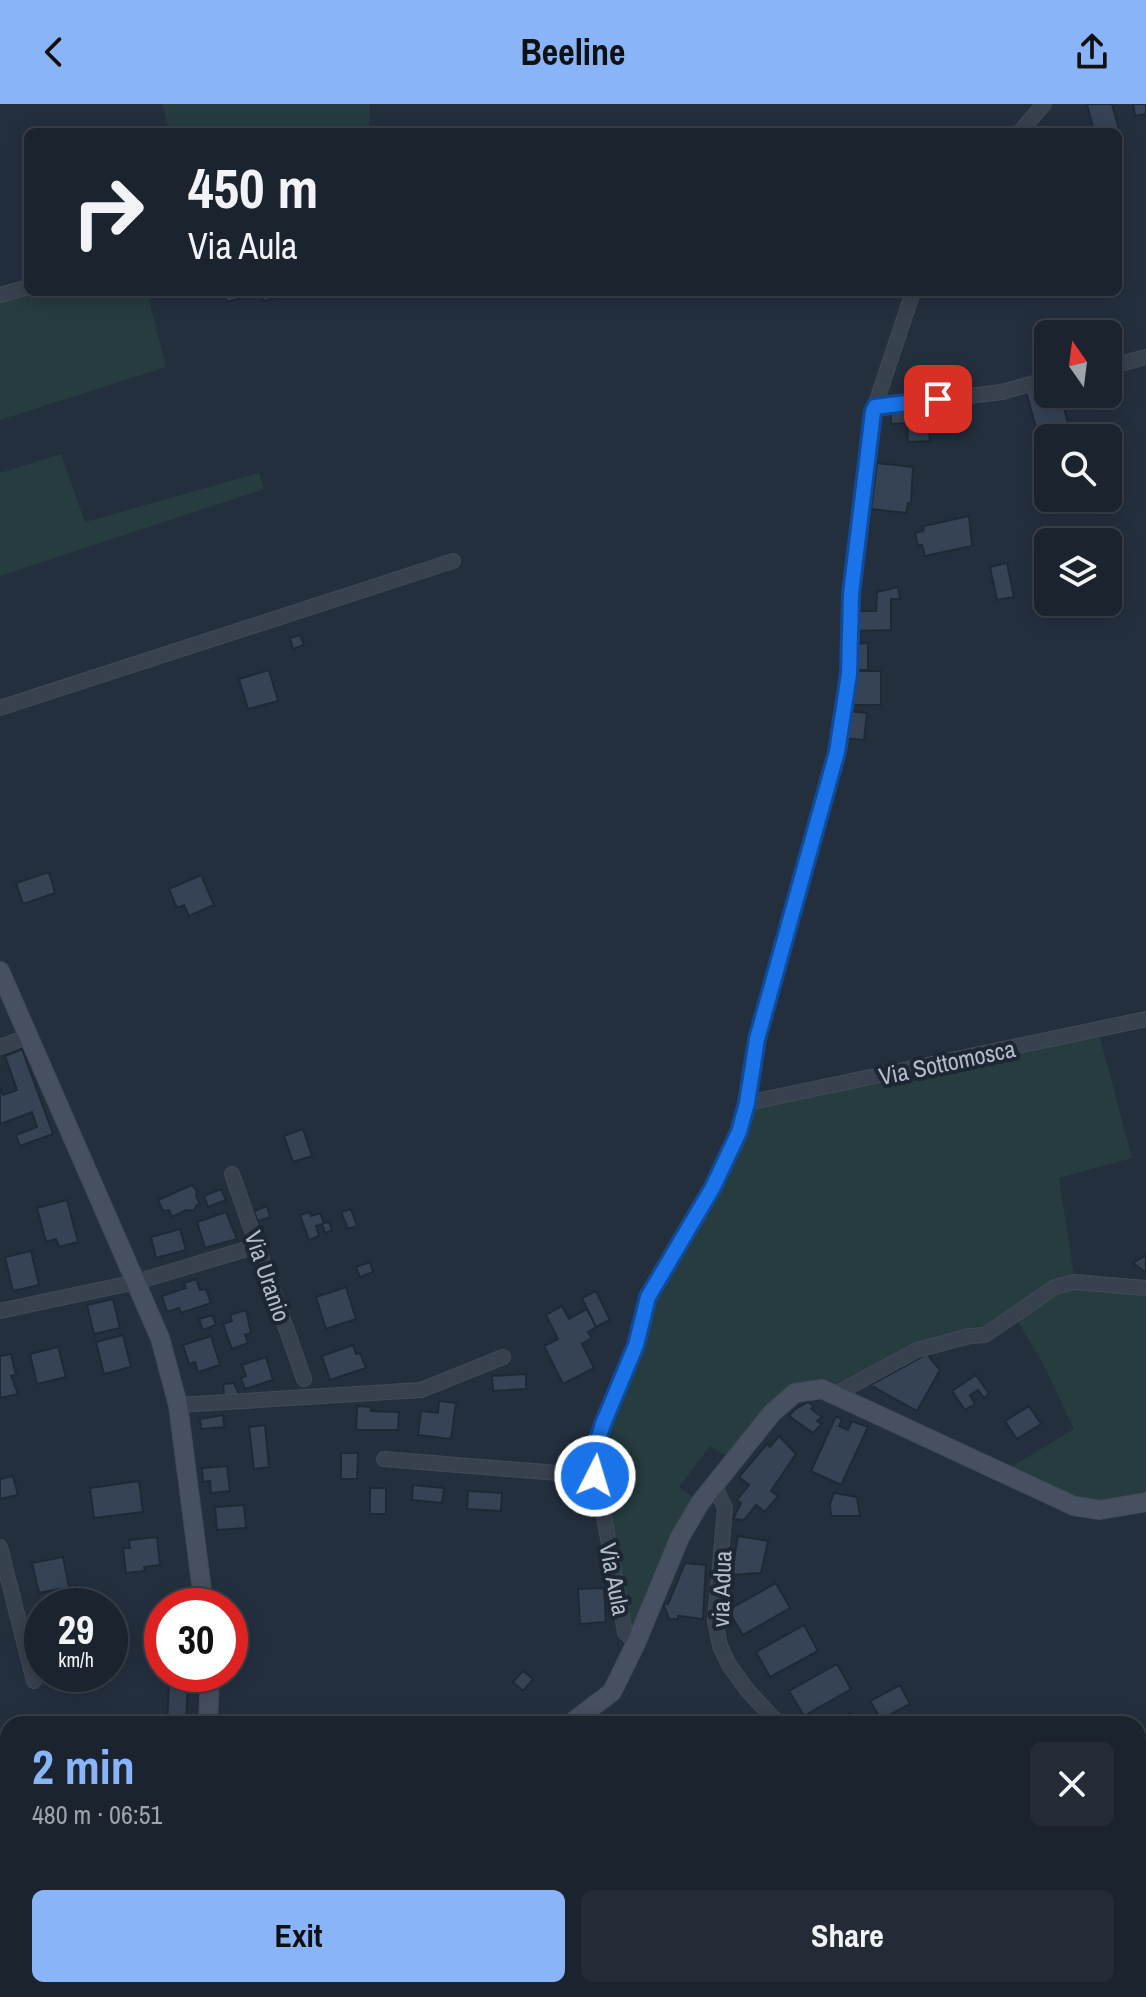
<!DOCTYPE html>
<meta charset="utf-8">
<style>
body{margin:0;font-family:"Archivo Narrow",sans-serif;background:#242b36;color:#f1f3f6;height:100vh;display:flex;flex-direction:column;font-size:30px;white-space:nowrap}
*{box-sizing:border-box;margin:0}
p{font-size:26px;color:#a0a4aa}
.icon{flex:none;width:44px;height:44px;fill:none;stroke:currentColor;stroke-width:2;stroke-linecap:round;stroke-linejoin:round}
.map{position:relative;flex:1;overflow:hidden}
.sheet{position:absolute;left:0px;top:1612px;width:1146px;height:282px;display:flex;flex-direction:column;background:#1b232e;border-radius:24px 24px 0 0;box-shadow:0 4px 20px #0003,0 0 0 2px #39404a}
.sheet>*{flex:none}
.hud{position:absolute;left:24px;top:24px;width:1098px;height:168px;border-radius:12px;box-shadow:0 4px 20px #0003,0 0 0 2px #39404a;background:#1b232e;color:#f1f3f6;overflow:hidden}
.needle{width:52px;rotate:346deg}
.tools{position:absolute;left:1034px;top:216px;display:grid;gap:16px}
.tools a{display:grid;place-items:center;width:88px;height:88px;border-radius:12px;background:#1b232e;box-shadow:0 4px 20px #0003,0 0 0 2px #39404a;font-size:40px}
.speed{position:absolute;left:24px;top:1484px;display:flex;gap:16px;font-size:40px;font-weight:700;text-align:center}
.speed>*{display:grid;place-content:center;width:104px;height:104px;border-radius:50%;background:#1b232e;box-shadow:0 4px 20px #0003,0 0 0 2px #39404a;line-height:1}
.speed small{font-size:20px;font-weight:400}
.speed .limit{border:12px solid #d22;background:#fff;color:#111}
.pin{position:absolute;display:grid;place-items:center;width:68px;height:68px;color:#fff;margin:-34px;border-radius:16px;box-shadow:0 4px 12px #0006}
.me{position:absolute;width:88px;margin:-44px;rotate:5deg;stroke-linejoin:round;filter:drop-shadow(0 0 6px #0008)}
.turn{display:flex;align-items:center;gap:28px;height:168px;padding:0 32px;font-size:36px}
.turn .icon{width:104px;height:104px;stroke-width:2.5}
.turn b{display:block;font-size:56px;line-height:68px}
.round{display:grid;place-items:center;flex:none;width:84px;height:84px;border-radius:12px;background:#242b36}
.head{display:flex;align-items:center;justify-content:space-between;height:136px;padding:0 32px}
h1{font-size:48px;font-weight:800;line-height:60px;color:#8ab4f8}
.button{display:flex;gap:16px;margin-top:auto;padding:16px 32px}
.button a{flex:1;height:92px;border-radius:12px;background:#8ab4f8;color:#111;font-size:32px;font-weight:800;line-height:92px;text-align:center}
.button a+a{background:#242b36;color:#f1f3f6}
header{display:flex;justify-content:space-between;align-items:center;height:104px;padding:0 32px;background:#8ab4f8;color:#111;font-size:36px;font-weight:800}
.map>svg:first-child{display:block}
.green{fill:#263c3f}
.water{fill:#17263c}
.building{fill:#364354;stroke:#1f2835;stroke-width:2}
.lines{fill:none;stroke-linecap:round;stroke-linejoin:round}
.minor-casing{stroke:#414a57;stroke-width:16}
.secondary-casing{stroke:#414a57;stroke-width:20}
.minor{stroke:#38414e;stroke-width:14}
.secondary{stroke:#465061;stroke-width:18}
.route-casing{stroke:#114b97;stroke-width:20}
.route{stroke:#1a73e8;stroke-width:14}
.labels{text-anchor:middle;dominant-baseline:central;stroke-width:8;stroke-linejoin:round;paint-order:stroke}
.street-label{font-size:24px;fill:#b4bcc9;stroke:#1d2633}
</style>
<header><svg class="icon" aria-label="back" viewBox="0 0 24 24"><path d="M15 5l-7 7 7 7"/></svg>Beeline<svg class="icon" aria-label="share" viewBox="0 0 24 24"><path d="M12 15V3M7 8l5-5 5 5M5 13v7h14v-7"/></svg></header>
<div class="map">
<svg width="1146" height="1893" viewBox="0 0 1146 1893">
<rect width="100%" height="100%" fill="#242f3e"/>
<path class="green" d="M162 0H370L369 28H170Z
M28 188H147L166 263 0 316V191Z
M61 350 85 418 259 369 264 385 0 472V369Z
M1098 926 1132 1054 1059 1074 1075 1177 1146 1184V1398L1100 1406 1001 1369 1074 1325 1042 1258 1014 1211 985 1231 946 1238 836 1290 795 1289 734 1356 710 1342 679 1383 700 1399 636 1539 625 1528 595 1372 603 1320 648 1193 713 1083 747 999Z"/>
<path class="water" d="M1146 1746V1839L1138 1836V1752Z"/>
<path class="building" d="M1087 0H1112L1119 25 1094 28Z
M1133 0H1146V10L1135 12Z
M224 188H239L241 194 227 198Z
M261 188H277L278 193 263 197Z
M1048 278V290H1060L1069 322 1055 326 1053 319 1036 324 1025 284Z
M924 306 925 326H929L930 337 908 338 907 319 891 320V308Z
M877 359 913 363 911 400 908 399 906 409 871 405Z
M969 412 972 442 925 452 922 441 918 442 915 429 923 427 924 422Z
M1007 459 1014 493 997 496 990 463Z
M898 483 900 495H891V526L853 527 854 507H876L877 488Z
M300 531 304 541 293 545 290 534Z
M868 539V566H852V540Z
M269 566 278 597 248 605 239 575Z
M854 567H881V601H854Z
M847 607 867 609 864 636 844 634Z
M49 768 55 789 23 800 16 779Z
M201 771 214 801 189 812 184 801 177 804 169 785Z
M22 945 53 1030 20 1042 16 1031 37 1023 32 1008 0 1020V982L3 991 17 986 5 952Z
M303 1025 312 1052 293 1058 284 1032Z
M192 1081 197 1087 196 1092 200 1100 196 1102 194 1107 186 1106 172 1113 169 1106 163 1107 158 1096Z
M221 1085 226 1096 208 1103 204 1092Z
M67 1096 78 1138 59 1143 56 1135 46 1138 37 1104Z
M267 1102 270 1113 258 1117 254 1107Z
M351 1105 357 1122 348 1125 341 1108Z
M226 1108 237 1135 205 1144 197 1118Z
M310 1108 311 1112 320 1109 324 1119 329 1118 332 1126 325 1129 322 1120 316 1122 319 1132 309 1136 300 1111Z
M180 1125 186 1146 156 1154 151 1133Z
M31 1147 39 1181 13 1187 5 1153Z
M1146 1151V1168H1145L1133 1159Z
M370 1158 373 1168 360 1173 356 1163Z
M196 1175 200 1186 206 1185 211 1199 181 1209 179 1204 167 1208 162 1192 186 1184 184 1179Z
M346 1183 356 1215 326 1225 316 1193Z
M596 1187 610 1216 596 1223 582 1194Z
M113 1195 120 1224 94 1230 87 1201Z
M562 1202 569 1215 587 1205 596 1223 588 1228 592 1234 582 1240 594 1264 563 1280 544 1242 558 1235 546 1211Z
M246 1206 251 1229 245 1231 248 1239 232 1245 223 1220 232 1217 230 1211Z
M212 1211 216 1221 203 1226 199 1215Z
M123 1231 131 1263 104 1270 96 1238Z
M211 1232 220 1261 198 1268 195 1258 189 1260 183 1241Z
M353 1241 356 1250 360 1249 366 1264 330 1276 322 1252Z
M58 1243 66 1273 37 1280 30 1250Z
M11 1250 16 1271 11 1272 18 1290 0 1294V1252Z
M927 1250 940 1266 917 1307 870 1281Z
M266 1253 273 1276 245 1285 241 1274 246 1272 242 1261Z
M526 1270V1285L493 1287 492 1272Z
M976 1271 989 1290 984 1294 978 1286 970 1291 975 1300 965 1306 952 1287Z
M234 1279 239 1291 224 1293 223 1280Z
M439 1297 456 1299 451 1335 418 1331 421 1307 438 1309Z
M808 1298 814 1302 811 1305 822 1313 817 1317 822 1320 813 1329 789 1312 794 1306Z
M357 1302 371 1303V1307L399 1308 398 1326H356Z
M1029 1302 1041 1320 1017 1335 1005 1317Z
M223 1311 224 1323 201 1325 200 1315Z
M836 1312 842 1316 839 1322 848 1326 852 1317 868 1323 841 1381 811 1367Z
M265 1321 269 1363 254 1365 249 1323Z
M779 1332 796 1350 771 1387 778 1392 765 1408 756 1401 744 1416 733 1415 741 1399 737 1396 749 1381 739 1373 767 1340 770 1343Z
M341 1349H358L357 1375H341Z
M227 1362 230 1387 211 1389 210 1377 203 1378 202 1364Z
M13 1372 18 1391 0 1395V1375Z
M139 1377 143 1408 94 1414 90 1384Z
M413 1381 444 1384 442 1399 412 1396Z
M370 1384H386V1410H370Z
M468 1387 502 1389 501 1407 467 1405Z
M834 1389 857 1393 860 1412H831L830 1400Z
M244 1401 246 1424 217 1426 215 1403Z
M738 1432 768 1437 761 1469 731 1471Z
M157 1433 160 1461 144 1463 145 1467 126 1469 123 1444H130L129 1436Z
M63 1453 69 1483 77 1481 78 1490 61 1494 59 1485 39 1489 32 1459Z
M685 1459 706 1461 703 1515 678 1512V1515H669L663 1499 668 1500Z
M776 1479 790 1504 743 1531 728 1506Z
M604 1484 606 1518 580 1520 578 1485Z
M804 1521 818 1547 770 1573 756 1548Z
M114 1529 118 1548 110 1550V1530Z
M837 1560 851 1585 804 1612 789 1587Z
M523 1567 533 1575 523 1587 513 1578Z
M169 1579H188L186 1620H167Z
M900 1581 910 1600 891 1610 894 1614 883 1619 870 1597Z
M851 1609 857 1620H832Z
M7 1751H8V1776L0 1775 1 1763 4 1764Z
M0 1787 8 1789V1833L0 1830 3 1813 0 1812Z
M0 1830 8 1833V1862L0 1860Z
M0 1873 8 1875V1886H15L14 1892 0 1888Z"/>
<g class="lines">
<g class="minor-casing">
<path id="minor" d="M1020 28 1044 0
M0 191 28 183
M1108 263 1146 253
M875 303 1002 288 1048 275
M0 604 453 457
M0 943 29 932
M747 999 1146 915
M232 1070 304 1275
M0 1207 136 1178 257 1142
M836 1290 917 1246 970 1232 985 1231 1055 1183 1075 1178 1146 1184
M178 1301 421 1286 503 1253
M384 1355 595 1372
M714 1380 725 1404 715 1517 720 1542 729 1561 748 1587 779 1620
M0 1443 34 1577
M636 1539 625 1528 593 1352 603 1320 636 1241 648 1193 713 1083 739 1028 747 999 757 935 837 648 849 570 851 490 873 308 913 188
M0 1779 8 1782
M981 1886 987 1893
M171 1893 174 1886"/>
</g>
<g class="secondary-casing">
<path id="secondary" d="M0 867 160 1234 178 1301 204 1502
M208 1620 210 1570
M570 1620 612 1588 636 1539 680 1433 700 1399 772 1309 795 1289 822 1285 1074 1402 1100 1406 1146 1398"/>
</g>
<use href="#minor" class="minor"/>
<use href="#secondary" class="secondary"/>
</g>
<g class="lines">
<g class="route-casing">
<path id="route" d="M595 1372 593 1352 603 1320 636 1241 648 1193 713 1083 739 1028 747 999 757 935 837 648 849 570 851 490 873 308 875 303 938 295"/>
</g>
<use href="#route" class="route"/>
</g>
<g class="labels">
<g class="street-label">
<text transform="translate(947 958) rotate(-12)">Via Sottomosca</text>
<text transform="translate(268 1172) rotate(71)">Via Uranio</text>
<text transform="translate(615 1475) rotate(79)">Via Aula</text>
<text transform="translate(721 1485) rotate(-88)">via Adua</text>
</g>
</g>
</svg>
<div class="tools">
<a><svg class="needle" viewBox="-14 -14 28 28"><path d="M0-13l5 13h-10z" fill="#e53935"/><path d="M0 13l5-13h-10z" fill="#a0a4aa"/></svg></a>
<a><svg class="icon" aria-label="search" viewBox="0 0 24 24"><circle cx="10" cy="10" r="6"/><path d="M15 15l6 6"/></svg></a>
<a><svg class="icon" aria-label="layers" viewBox="0 0 24 24"><path d="M12 4l9 5-9 5-9-5zM3 14l9 5 9-5"/></svg></a>
</div>
<div class="speed"><div>29<small>km/h</small></div><div class="limit">30</div></div>
<div class="pin" style="left:938px;top:295px;background:#d93025"><svg class="icon" aria-label="arrive" viewBox="0 0 24 24"><path d="M6 21V4h12l-3 4 3 4H6"/></svg></div>
<svg class="me" style="left:595px;top:1372px" viewBox="-20 -20 40 40"><circle r="17" fill="#1a73e8" stroke="#fff" stroke-width="3"/><path d="M0-11L8 9 0 5-8 9z" fill="#fff"/></svg>
<div class="hud">
<div class="turn"><svg class="icon" aria-label="right" viewBox="0 0 24 24"><path d="M7 20v-9h11M14 6l5 5-5 5"/></svg><div><b>450 m</b>Via Aula</div></div>
</div>
<section class="sheet">
<div class="head"><div><h1>2 min</h1><p>480 m · 06:51</p></div><a class="round"><svg class="icon" aria-label="close" viewBox="0 0 24 24"><path d="M6 6l12 12M18 6L6 18"/></svg></a></div>
<div class="button"><a>Exit</a><a>Share</a></div>
</section>
</div>
